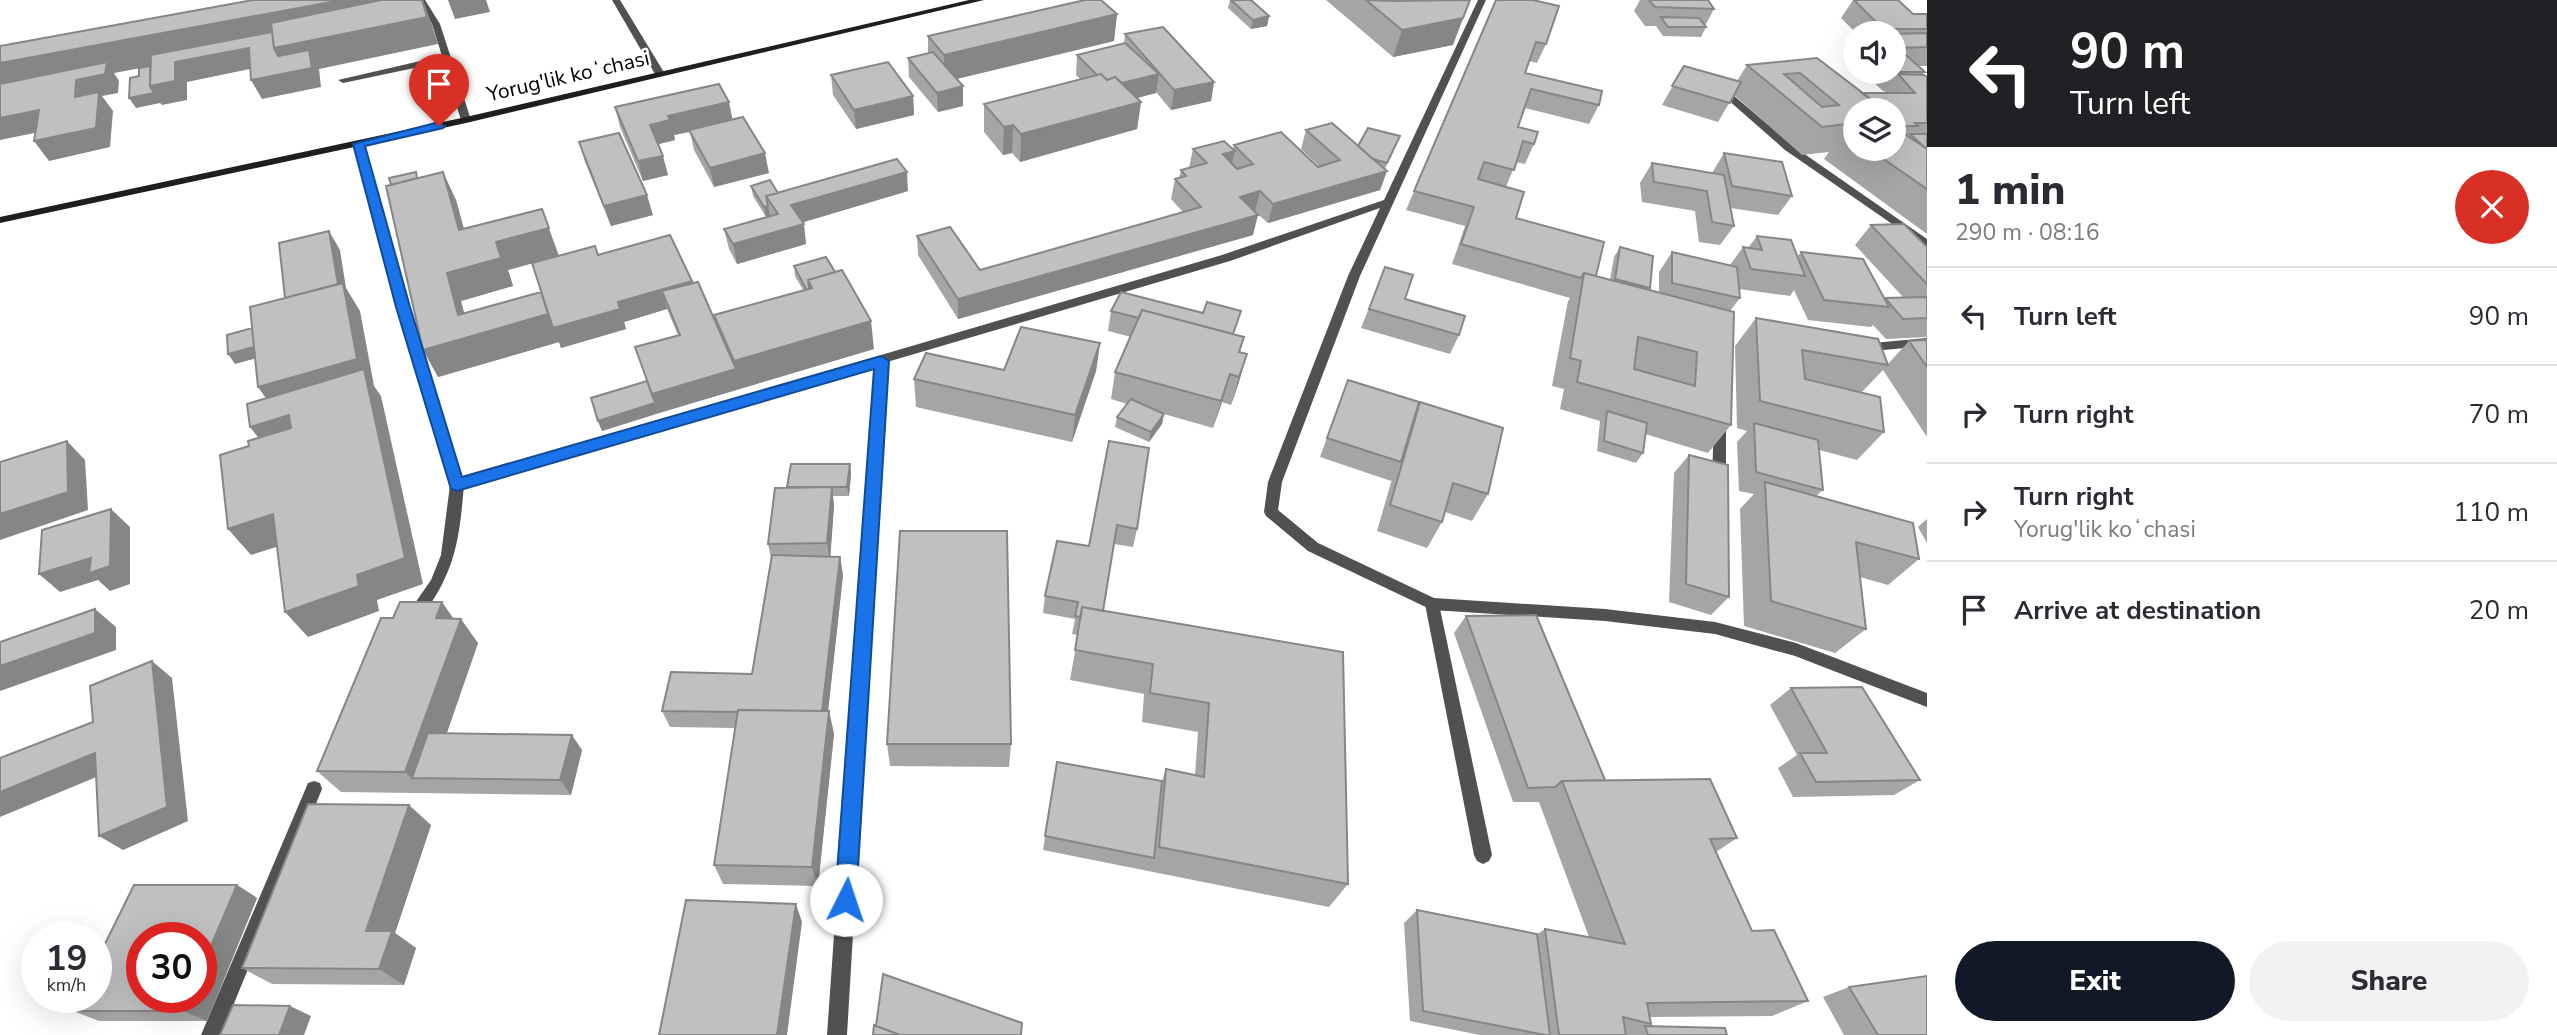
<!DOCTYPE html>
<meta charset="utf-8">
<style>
body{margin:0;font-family:"Nunito Sans",sans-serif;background:#f2f2f3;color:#2b2b33;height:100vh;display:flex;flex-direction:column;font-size:26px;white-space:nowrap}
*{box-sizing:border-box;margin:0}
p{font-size:23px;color:#7c7c81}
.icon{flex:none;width:38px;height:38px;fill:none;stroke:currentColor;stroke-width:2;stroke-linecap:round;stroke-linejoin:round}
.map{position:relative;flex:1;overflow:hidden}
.details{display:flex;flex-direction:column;background:#fff;width:630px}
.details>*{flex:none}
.top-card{background:#202124;color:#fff;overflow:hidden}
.tools{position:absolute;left:1843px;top:21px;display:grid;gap:14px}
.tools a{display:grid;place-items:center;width:63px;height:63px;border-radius:50%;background:#fff;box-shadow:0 7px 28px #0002;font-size:35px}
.speed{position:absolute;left:21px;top:922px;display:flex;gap:14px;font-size:35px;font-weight:700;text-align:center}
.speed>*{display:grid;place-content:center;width:91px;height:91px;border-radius:50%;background:#fff;box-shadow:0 7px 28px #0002;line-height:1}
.speed small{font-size:18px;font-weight:400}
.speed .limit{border:10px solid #d22;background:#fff;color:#111}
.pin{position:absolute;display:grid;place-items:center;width:60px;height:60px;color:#fff;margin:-72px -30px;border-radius:50% 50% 50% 0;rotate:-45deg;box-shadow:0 0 7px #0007}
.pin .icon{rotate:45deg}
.me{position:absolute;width:77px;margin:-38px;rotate:4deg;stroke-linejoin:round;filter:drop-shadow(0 0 5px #0008)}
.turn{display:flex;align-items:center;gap:24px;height:147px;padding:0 28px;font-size:32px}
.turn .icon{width:91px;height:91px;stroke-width:2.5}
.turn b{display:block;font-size:49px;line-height:60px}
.round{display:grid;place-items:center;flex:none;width:74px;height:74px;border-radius:37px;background:#f2f2f3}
.headline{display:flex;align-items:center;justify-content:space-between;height:119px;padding:0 28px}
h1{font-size:42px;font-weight:800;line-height:52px}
.cta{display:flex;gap:14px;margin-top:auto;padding:14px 28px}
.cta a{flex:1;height:80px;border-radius:42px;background:#111827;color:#fff;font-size:28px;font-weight:800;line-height:80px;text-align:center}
.cta a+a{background:#f2f2f3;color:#2b2b33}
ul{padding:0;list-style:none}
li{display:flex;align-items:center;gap:21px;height:98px;padding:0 28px;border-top:2px solid #e1e1e2}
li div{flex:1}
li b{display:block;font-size:26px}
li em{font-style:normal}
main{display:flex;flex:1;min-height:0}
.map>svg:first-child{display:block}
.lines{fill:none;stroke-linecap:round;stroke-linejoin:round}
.service{fill:#515151;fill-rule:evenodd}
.minor{fill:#515151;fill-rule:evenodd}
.secondary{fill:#1e1e1e;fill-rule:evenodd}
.wall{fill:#a5a5a5;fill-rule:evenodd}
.shaded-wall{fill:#868686}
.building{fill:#c0c0c0;stroke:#868686;stroke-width:2;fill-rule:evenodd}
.route{fill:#1a73e8;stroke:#114b97;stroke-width:2}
.labels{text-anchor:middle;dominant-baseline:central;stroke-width:5;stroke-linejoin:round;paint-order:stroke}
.far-street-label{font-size:21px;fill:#000;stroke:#fff}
</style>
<main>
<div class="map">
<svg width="1927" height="1035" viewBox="0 0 1927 1035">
<rect width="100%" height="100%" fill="#fff"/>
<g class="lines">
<path class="service" d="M417 0H425L440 24 471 120 469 122 461 120 443 62 343 83 338 80 442 56 432 24Z
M612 0H620L665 74 663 76 655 74Z
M1727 95H1733L1793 146 1927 239V248L1785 150 1727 99Z
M457 480 464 485C459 543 455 573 419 620L414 622 409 620 406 616 431 580 441 555 450 485Z
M1432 598 1437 600 1439 604 1492 855 1489 861 1483 864 1477 861 1474 855 1425 604 1427 600Z
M314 781 320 783 322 789 221 1035H201L308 783Z"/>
<path class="minor" d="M1478 0H1486L1360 276 1282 482 1278 510 1318 543 1434 598 1605 609 1715 622 1796 643 1927 693V707L1795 656 1715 634 1605 621 1432 610 1308 551 1266 516 1264 512 1268 482 1348 276 1380 208 1230 261 887 362 847 1035H827L874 366 457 490 452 489 397 307 354 144 359 141 364 144 409 307 462 478 1222 255 1384 200Z
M1927 338V346L1862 352 1856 348 1862 344Z
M1720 414 1726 419V479L1719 484 1712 479 1714 419Z"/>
<path class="secondary" d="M969 0H984L466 123 0 223V217L466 117Z"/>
</g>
<path class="wall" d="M1230 0H1251L1269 16 1267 26 1251 29 1228 8Z
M1326 0H1393L1453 45 1393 57Z
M1496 0 1546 44 1537 63 1529 61 1525 73 1599 105 1589 124 1525 108 1518 127 1534 144 1525 164 1516 162 1506 187 1516 218 1596 276 1610 280 1614 257 1620 247 1650 288 1649 290 1659 292V272L1672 252 1730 265 1743 247 1748 248 1757 236 1797 257 1801 252 1884 299 1903 297 1855 245 1871 225 1927 247V337L1886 339 1873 325 1871 327 1808 320 1794 290 1790 296 1739 289 1740 298 1730 311 1731 425 1708 453 1645 434 1643 453 1636 463 1597 451 1600 421 1560 409 1564 389 1552 386 1568 301 1570 298 1452 264 1465 226 1406 210Z
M1640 0H1708L1714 9 1705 26 1706 27 1701 37 1663 36 1656 26H1645L1634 11Z
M1853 0H1898L1927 29V66H1918L1925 72 1922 75 1927 77V234L1824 159 1829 152 1802 155 1734 95 1718 122 1662 105 1684 66 1737 81 1747 65 1817 58 1862 93H1884L1885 91H1883L1862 72H1894V33H1856L1841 18ZM1855 110H1894V149H1855Z
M1117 14 1114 41 956 79 963 106 938 112 909 77 908 58 928 54V36Z
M1125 34 1214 82 1211 101 1171 110 1156 92V93L1137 98 1141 102 1137 129 1020 162 1012 153 1003 155 984 132V104L1080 79 1076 75 1077 55 1124 44Z
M1855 36V65L1843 54Z
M831 75 913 96 914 115 856 129 833 95Z
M615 107 732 120 769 173 714 187 694 150 690 132 674 135 675 140 658 144 668 175 643 181 620 127Z
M1306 130 1358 146 1400 136 1385 169 1387 171 1380 190 1268 223 1254 211 1253 235 958 319 918 255 917 236 980 270 1183 212 1171 199 1175 179 1179 178 1181 170 1189 168 1193 149H1233L1234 145 1319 166 1301 149Z
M579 142 653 215 611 226 585 162Z
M1724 153 1792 196 1778 215 1730 208 1734 226 1720 245 1699 242 1695 211 1642 202 1640 183 1652 163 1712 173Z
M419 178 456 200 464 229 559 256 598 255 692 281 717 325 714 315 803 290 795 276 794 266 874 349 659 413 602 431 598 421 647 381 635 347 678 335 667 309 624 322 626 329 561 348 559 342 438 377ZM532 263 541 292 464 313 461 301 513 286 508 270Z
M751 186 778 193 908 191 803 222 806 244 737 264 729 249 724 229 766 217 753 196Z
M1385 267 1405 299 1459 335 1450 354 1361 328Z
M1111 311 1244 337 1240 352 1239 382 1231 405 1222 402 1213 428 1164 414 1162 424 1149 442 1115 427 1117 417 1127 404 1111 399 1115 372 1131 337 1108 331Z
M1756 318 1888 364 1909 341 1927 340V437L1883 370 1862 392 1854 391 1884 432 1857 460 1819 450 1823 490 1816 496 1919 559 1888 585 1860 577 1866 629 1835 653 1744 626 1740 509 1754 494 1739 491 1737 442 1747 431 1737 428 1735 346Z
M1100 343 1096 371 1072 442 916 407 914 379 1004 370Z
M1348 380 1416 409 1420 402 1488 494 1472 521 1445 512 1442 522 1427 548 1377 531 1392 479 1391 481 1320 457Z
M1109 441 1137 529 1133 547 1114 544 1103 611 1343 652 1348 884 1329 907 1043 850 1057 762 1162 781 1166 769 1195 775 1198 732 1142 722 1144 694 1070 680 1078 635 1072 634 1075 619 1043 613 1045 596 1089 546Z
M1689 455 1729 597 1711 615 1669 602 1674 473Z
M850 464 851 474 849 496H833L834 506 830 556 840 557 843 575 828 711H829L834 734 818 886 723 884 714 865 736 728 670 727 662 711 752 674 771 558 768 544 787 487Z
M1927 519V543L1918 527Z
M1466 616 1605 780 1737 838 1716 852 1752 931 1808 1001 1772 1016 1650 1017 1651 1024 1647 1026 1648 1035H1480L1410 1021 1404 923 1417 910 1537 934 1545 929 1589 937 1539 802H1513L1454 633Z
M454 618 478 643 447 733 582 750 571 795 341 792 317 771Z
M1791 688 1920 780 1894 795 1793 797 1778 768 1797 755 1770 705Z
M887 744H1011L1009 767 890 766Z
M431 825 395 933 416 948 404 985 272 984 242 968Z
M237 885 257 898 207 1021H99L73 1011Z
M1849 987 1927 1035H1844L1823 997Z"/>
<path class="shaded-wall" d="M342 0H423L430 19 438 44 319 69 321 87 262 99 251 80 274 48 276 42 175 62 249 48 259 67 187 82V100L162 105 160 103 136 108 129 98 150 86 157 65 114 73 119 81 118 93 102 96 113 111 110 147 49 161 34 141 90 99 0 95V63Z
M448 0H486L490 12 455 19Z
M1470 0 1453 45 1393 57 1402 30Z
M1117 14 1114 41 944 82V55Z
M1269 16 1267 26 1251 29 1253 20Z
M1159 74 1156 93 1106 106 1109 87Z
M1214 82 1211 101 1171 110 1174 90Z
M963 86V106L938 112 937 93Z
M913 96 914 115 856 129 854 110Z
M729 102 733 122 674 135 675 140 655 145 650 125 668 116Z
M1141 102 1137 129 1020 162 1021 134Z
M39 110 54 129 0 140V118Z
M1013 125 1012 153 1003 155 1004 127Z
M1400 136 1384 172 1387 171 1380 190 1268 223 1273 204 1384 172Z
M1235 151 1230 170 1223 154Z
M765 153 769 173 714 187 710 168Z
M663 156 668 175 643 181 638 161Z
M443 172 456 200 472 258 459 230Z
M907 172 908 191 794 225 791 205Z
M1260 191 1255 211 1235 216 1240 197Z
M647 195 653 215 611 226 604 206Z
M768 206 770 216 766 217 764 207Z
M542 209 559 256 508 270 513 286 461 301 470 336 548 314 618 302 692 281 697 301 662 291 667 309 624 322 626 329 561 348 559 342 438 377 423 350 458 315 447 273 496 242Z
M1258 215 1253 235 958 319V299Z
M804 224 806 244 737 264 733 244Z
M329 231 340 250 346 288 360 311 374 386 381 396 423 584 377 600 379 611 308 637 285 612 357 575 368 388 278 415 258 387 298 318Z
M871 321 874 349 659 413 652 394 736 369 734 361Z
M1100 343 1096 371 1072 442 1075 415Z
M264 344 272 354 235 364 228 354Z
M1247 354 1239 382 1231 405 1239 377Z
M1230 374 1222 402 1213 428 1221 401Z
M655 403 659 413 602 431 598 421Z
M1164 414 1162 424 1149 442 1151 432Z
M289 415 309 442 271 454 250 427Z
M67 441 85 460 88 510 0 540V514Z
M850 464 851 474 849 496 847 487Z
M832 487 834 506 830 562 827 543Z
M111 509 130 527V584L110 591 98 580 60 592 39 574Z
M273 514 295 541 251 555 228 529Z
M840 557 843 575 826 730 822 713Z
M442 602 458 625 461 619 478 643 431 778H412L405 772 436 618Z
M95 609 116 627V650L0 691V666Z
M152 661 172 678 188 821 123 850 99 836Z
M829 711 834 734 818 886 812 867Z
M572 735 582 750 571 795 560 780Z
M95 753 118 768 0 817V792Z
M409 805 431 825 395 933 416 948 404 985 379 969 366 931Z
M237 885 257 898 207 1021 183 1011 189 998H201V969Z
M796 904 802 922 787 1035H777Z
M290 1006 311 1016 304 1035H279Z"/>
<path class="building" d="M253 0H342L0 63V46Z
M381 0H422L427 17 274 48 271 23Z
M1085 0H1101L1117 14 944 55 928 36Z
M1231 0H1251L1269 16 1253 20Z
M1366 0 1394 1 1470 0 1463 18 1402 30Z
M1496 0H1533L1559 6 1546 44 1536 42 1525 73 1602 91 1599 105 1531 89 1518 127 1538 132 1534 144 1523 141 1514 170 1484 162 1478 179 1524 192 1516 218 1604 242 1596 276 1584 273 1581 278 1461 244 1474 207 1414 191Z
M1649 0H1708L1714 9 1655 7Z
M1854 0H1898L1913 14H1927V29H1883Z
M1661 17 1699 18 1706 27H1668Z
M1163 27 1214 82 1174 90 1125 34Z
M272 32 274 48 278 56 309 50 312 68 251 80 249 48 175 62V81L150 86 151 55Z
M1927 33V47L1898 48 1925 72H1897L1894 69V34Z
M1125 43 1159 74 1122 83 1115 77 1107 80 1101 74 1097 75 1077 55Z
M933 52 963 86 937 93 908 58Z
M1817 58 1885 110H1855V123L1822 127 1747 65ZM1800 73 1839 105 1822 107 1784 74Z
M107 62 105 74 76 80 75 97 99 92 96 128 34 141 39 110 0 118V84Z
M888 62 913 96 854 110 831 75Z
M150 66V86L154 93 129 98 130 78 139 76V68Z
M1684 66 1741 82 1730 103 1672 86Z
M1101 74 1107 80 1115 77 1141 102 1021 134 1013 125 1004 127 984 104Z
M1898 74 1924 75 1927 77V123H1915L1918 126H1894V122L1896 119 1894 117V110H1885L1862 93H1915Z
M719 84 729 102 668 116 670 120 650 125 663 156 638 161 615 107Z
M743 117 765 153 710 168 689 130Z
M1332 123 1387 171 1273 204 1260 191 1240 197 1258 215 958 299 917 236 950 227 980 270 1201 207 1175 179 1186 176 1181 170 1207 163 1193 149 1224 141 1235 151 1223 154 1237 169 1253 164 1234 145 1281 132 1318 167 1340 160 1306 130Z
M1894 127 1927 149V189L1869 149H1894Z
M1368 128 1400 136 1387 163 1373 159 1358 146Z
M1855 129V139L1844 132Z
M619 133 647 195 604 206 579 142Z
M1910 134H1927V149L1922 145Z
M1724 153 1782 162 1792 196 1732 186Z
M897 159 907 172 791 205 804 224 733 244 724 229 778 214 766 196Z
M1652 163 1724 175 1734 226 1712 222 1707 191 1654 182Z
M416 172 417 178 391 185 389 178Z
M443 172 459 230 542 209 549 228 496 242 501 258 447 273 458 315 541 292 548 314 423 350 386 186Z
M770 180 778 193 766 196 768 206 764 207 751 186Z
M1904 224 1927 247V284L1871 225Z
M329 231 338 284 285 298 279 243Z
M670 235 692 281 618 302 620 309 553 328 532 263 595 246 598 255Z
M1757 236 1791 240 1805 276 1751 269 1743 247 1762 250Z
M1620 247 1653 256 1650 288 1615 279Z
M1672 252 1737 267 1740 298 1672 283Z
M1801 252 1863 259 1889 307 1824 300Z
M826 257 835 272 808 280 809 289H806L794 266Z
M1385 267 1413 275 1405 299 1465 316 1459 335 1369 309Z
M842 270 871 321 734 361 714 315 812 288 808 280Z
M1584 273 1734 312 1731 425 1577 382 1581 361 1570 358ZM1638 337 1697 352 1695 386 1634 369Z
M698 282 736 369 652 394 635 347 680 335 662 291Z
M343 283 357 359 258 387 250 307Z
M1121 292 1203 313 1207 302 1241 311 1233 334 1142 310 1139 318 1111 311Z
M1927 297V318L1903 319 1885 298Z
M1142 310 1244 337 1239 352 1247 354 1239 377 1230 374 1221 401 1115 372Z
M1756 318 1878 339 1888 365 1802 350 1805 379 1880 397 1884 432 1760 401Z
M1021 327 1100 343 1075 415 914 379 926 353 1004 370Z
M252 328 254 347 228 354 227 335Z
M1927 340V367L1909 341Z
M364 369 405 558 357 575 359 586 285 612 273 514 228 529 220 455 249 446 248 441 291 428 289 415 250 427 247 404Z
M1348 380 1419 402 1401 462 1327 438Z
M647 381 655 403 598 421 591 398Z
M1131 399 1164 414 1151 432 1117 417Z
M1420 402 1503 428 1488 494 1453 483 1442 522 1390 505Z
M1607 411 1647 423 1643 453 1604 441Z
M1754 423 1818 440 1823 490 1756 472Z
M67 441 68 492 0 514V462Z
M1109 441 1149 448 1137 529 1117 525 1103 611 1082 607 1081 617 1075 616 1078 602 1045 596 1057 541 1089 546Z
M1689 455 1728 465 1729 597 1686 584Z
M791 464H850L847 487H787Z
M1765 482 1913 523 1919 559 1856 542 1866 629 1771 601Z
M832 487 827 543 768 544 775 488Z
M111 509 110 566 89 573 91 558 39 574 42 530Z
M900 531H1007L1011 744H887Z
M772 555 840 557 822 711 738 710V712L662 711 671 672 752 674Z
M400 602H442L436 618 461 619 405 772 317 771 381 618H393Z
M1082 607 1343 652 1348 884 1159 847 1166 769 1204 777 1209 703 1150 693 1153 664 1075 650Z
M95 609V633L0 666V642Z
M1536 615 1605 780 1562 781 1555 787 1528 788 1466 616Z
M152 661 167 807 99 836 95 753 0 792V758L93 722 90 686Z
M1862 687 1920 780 1816 782 1800 753H1827L1791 688Z
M738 710 829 711 812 867 714 865Z
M428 733 572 735 560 780 412 778Z
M1057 762 1162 781 1154 858 1045 836Z
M1710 779 1737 838 1710 839 1752 931 1774 930 1808 1001 1647 1003 1651 1024 1623 1017 1626 1035H1559L1545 929 1625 944 1562 781Z
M308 804 409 805 366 931H392L379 969 242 968Z
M134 885H237L201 969V938H142V998H189L183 1011H73L79 998H96V962Z
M686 900 796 904 777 1035H659Z
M1417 910 1537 934 1550 1035H1545L1423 1011Z
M883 974 1022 1023 1021 1035H900L876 1026Z
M1927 976V1035H1878L1849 987Z
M233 1005 290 1006 279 1035H220Z
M874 1025 900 1035H873Z
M1645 1026 1725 1028 1727 1035H1648Z"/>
<path class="route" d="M439 122 445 126 443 128 365 146 410 307 462 477 881 356 889 361 856 900 853 908 846 911 838 908 835 900 874 369 457 491 451 489 396 307 353 144Z"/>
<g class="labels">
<g class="far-street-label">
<text transform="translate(568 76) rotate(-13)">Yorug'lik koʻchasi</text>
</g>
</g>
</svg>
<div class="tools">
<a><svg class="icon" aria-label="sound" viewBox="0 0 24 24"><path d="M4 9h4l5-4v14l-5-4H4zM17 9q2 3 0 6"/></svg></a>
<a><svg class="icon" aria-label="layers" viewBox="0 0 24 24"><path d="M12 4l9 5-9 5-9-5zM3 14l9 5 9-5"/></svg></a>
</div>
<div class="speed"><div>19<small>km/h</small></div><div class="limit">30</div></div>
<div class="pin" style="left:439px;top:126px;background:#d93025"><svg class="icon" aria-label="arrive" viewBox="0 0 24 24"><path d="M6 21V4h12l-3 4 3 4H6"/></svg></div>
<svg class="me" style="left:846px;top:900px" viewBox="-20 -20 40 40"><circle r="19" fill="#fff"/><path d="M0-13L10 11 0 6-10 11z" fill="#1a73e8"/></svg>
</div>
<section class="details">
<div class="top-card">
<div class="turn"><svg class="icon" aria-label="left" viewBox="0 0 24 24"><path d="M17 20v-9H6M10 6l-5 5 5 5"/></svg><div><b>90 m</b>Turn left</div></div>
</div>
<div class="headline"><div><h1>1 min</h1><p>290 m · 08:16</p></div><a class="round" style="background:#d93025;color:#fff"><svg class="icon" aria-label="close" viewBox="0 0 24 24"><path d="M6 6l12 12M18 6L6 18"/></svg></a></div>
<ul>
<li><svg class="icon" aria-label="left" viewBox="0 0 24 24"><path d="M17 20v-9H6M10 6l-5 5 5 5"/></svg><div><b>Turn left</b></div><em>90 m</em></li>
<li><svg class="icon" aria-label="right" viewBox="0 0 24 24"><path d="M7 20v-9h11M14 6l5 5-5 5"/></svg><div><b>Turn right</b></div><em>70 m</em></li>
<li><svg class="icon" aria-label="right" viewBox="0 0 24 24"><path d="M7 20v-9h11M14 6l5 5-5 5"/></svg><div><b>Turn right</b><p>Yorug'lik koʻchasi</p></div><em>110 m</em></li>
<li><svg class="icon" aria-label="arrive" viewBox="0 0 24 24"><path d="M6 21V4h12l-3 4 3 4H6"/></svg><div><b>Arrive at destination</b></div><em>20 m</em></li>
</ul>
<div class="cta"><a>Exit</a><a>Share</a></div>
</section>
</main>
